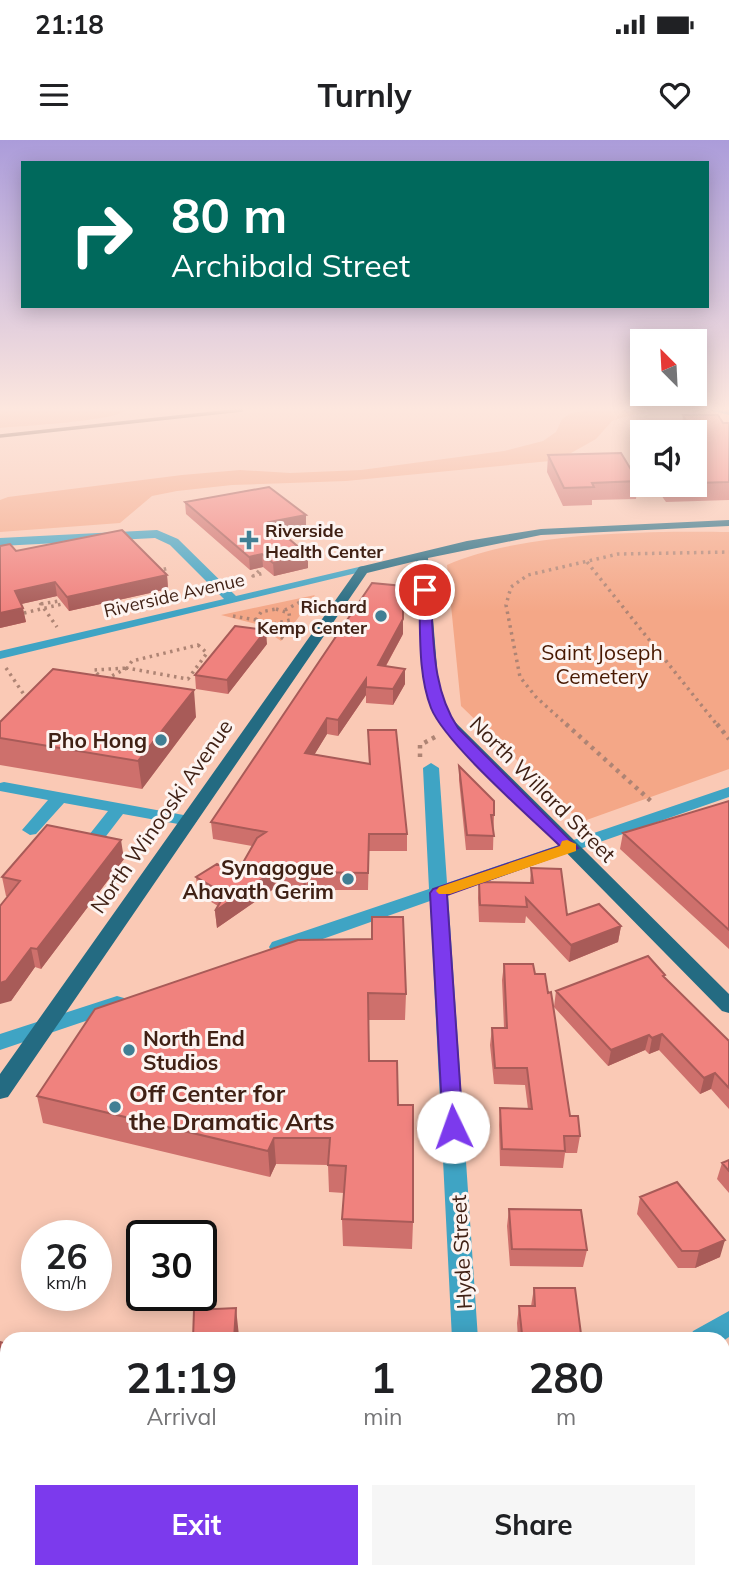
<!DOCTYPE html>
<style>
body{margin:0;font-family:Mulish,sans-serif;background:#f6f6f6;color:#202124;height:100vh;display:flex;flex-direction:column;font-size:26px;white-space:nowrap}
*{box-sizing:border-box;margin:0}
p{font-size:23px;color:#757577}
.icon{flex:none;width:38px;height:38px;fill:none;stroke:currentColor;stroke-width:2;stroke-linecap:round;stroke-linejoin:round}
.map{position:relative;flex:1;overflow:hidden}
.panel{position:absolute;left:0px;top:1192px;width:730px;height:247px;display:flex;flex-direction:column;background:#fff;border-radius:21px 21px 0 0;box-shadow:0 4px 18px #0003}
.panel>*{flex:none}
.hud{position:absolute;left:21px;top:21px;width:688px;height:147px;border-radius:0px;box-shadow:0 4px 18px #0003;background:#00695c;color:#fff;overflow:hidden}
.needle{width:46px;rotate:336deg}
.controls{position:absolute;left:630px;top:189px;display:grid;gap:14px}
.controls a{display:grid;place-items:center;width:77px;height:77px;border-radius:0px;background:#fff;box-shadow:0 4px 18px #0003;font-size:35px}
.speed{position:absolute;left:21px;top:1080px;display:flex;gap:14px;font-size:35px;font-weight:700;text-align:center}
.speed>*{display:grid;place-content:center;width:91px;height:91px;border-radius:50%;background:#fff;box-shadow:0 4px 18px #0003;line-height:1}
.speed small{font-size:18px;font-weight:400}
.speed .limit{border:4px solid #111;border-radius:10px;background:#fff;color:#111}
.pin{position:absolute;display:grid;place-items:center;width:60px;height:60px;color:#fff;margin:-30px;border:4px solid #fff;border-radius:50%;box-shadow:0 2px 7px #0007}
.me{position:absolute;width:77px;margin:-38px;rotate:357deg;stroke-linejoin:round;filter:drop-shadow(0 0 5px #0008)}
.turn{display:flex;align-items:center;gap:24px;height:147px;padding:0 35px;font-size:32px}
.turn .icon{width:91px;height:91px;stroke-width:2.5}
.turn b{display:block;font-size:49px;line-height:60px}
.eta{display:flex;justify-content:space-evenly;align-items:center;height:119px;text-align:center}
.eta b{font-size:42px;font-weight:700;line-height:49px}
.action{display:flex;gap:14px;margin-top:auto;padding:14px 35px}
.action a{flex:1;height:80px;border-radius:0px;background:#7c3aed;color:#fff;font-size:28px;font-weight:700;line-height:80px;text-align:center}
.action a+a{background:#f6f6f6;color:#202124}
.status{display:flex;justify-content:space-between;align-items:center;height:49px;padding:0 35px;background:#fff;direction:ltr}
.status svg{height:19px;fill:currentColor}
header{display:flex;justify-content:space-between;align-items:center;height:91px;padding:0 35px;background:#fff;font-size:32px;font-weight:700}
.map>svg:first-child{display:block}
.green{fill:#f4a787}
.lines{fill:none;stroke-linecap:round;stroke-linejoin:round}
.path-far1{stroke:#ae8474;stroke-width:3.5;stroke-dasharray:2.5 4.5;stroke-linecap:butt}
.path{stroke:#ae8474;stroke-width:4.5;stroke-dasharray:3.5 5;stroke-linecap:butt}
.minor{fill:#3fa4c4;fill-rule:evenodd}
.major{fill:#246b82;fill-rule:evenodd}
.rail{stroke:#543326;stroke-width:3.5}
.wall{fill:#ce706c}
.shaded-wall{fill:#a85b58}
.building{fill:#f0827e;stroke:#a85b58;stroke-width:2}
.route{fill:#7c3aed;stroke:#51269a;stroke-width:2}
.slow{fill:#f59e0b}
.poi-dot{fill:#417f94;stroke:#fdf4f1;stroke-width:2.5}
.labels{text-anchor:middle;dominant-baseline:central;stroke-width:6;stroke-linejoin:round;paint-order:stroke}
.far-poi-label{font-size:18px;font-weight:bold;fill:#402115;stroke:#fdf4f1;text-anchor:start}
.far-street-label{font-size:18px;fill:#402115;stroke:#fdf4f1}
.park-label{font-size:21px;fill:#481902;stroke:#fdf4f1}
.poi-label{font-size:21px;font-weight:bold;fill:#402115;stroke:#fdf4f1;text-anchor:end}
.street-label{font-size:21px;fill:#402115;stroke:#fdf4f1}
.near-poi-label{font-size:24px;font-weight:bold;fill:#402115;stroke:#fdf4f1;text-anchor:start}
</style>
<div class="status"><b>21:18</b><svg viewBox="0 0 49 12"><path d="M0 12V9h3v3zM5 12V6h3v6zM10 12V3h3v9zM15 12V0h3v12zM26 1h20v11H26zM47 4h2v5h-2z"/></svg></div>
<header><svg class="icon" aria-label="menu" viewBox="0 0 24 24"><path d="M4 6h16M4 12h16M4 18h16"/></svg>Turnly<svg class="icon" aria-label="heart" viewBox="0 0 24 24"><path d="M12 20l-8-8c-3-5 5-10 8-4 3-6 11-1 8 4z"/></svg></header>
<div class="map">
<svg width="729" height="1438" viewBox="0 0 729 1438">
<rect width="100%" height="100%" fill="#fac9b5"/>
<path class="green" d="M0 270H126C117 281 20 286 0 288Z
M592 270H633L635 274 612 281 596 299 564 317 550 321 346 341 232 345 177 351 152 356 120 383 0 392V360L8 357 182 335 240 330 290 333 361 330 504 311 543 301 556 292 562 279 571 273Z
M729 392V629L581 682 461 566 447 425C521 392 648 391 729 392Z
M315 455 281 501 256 484 221 475Z"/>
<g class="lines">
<path class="path-far1" d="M587 422 718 586
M157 431 169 428
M259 431 253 436 264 433
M36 457 57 487
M41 464 59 461
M276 469 289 473 290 480 269 485 256 480 261 472Z
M285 470 302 461
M24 473 62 464
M233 476 256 480
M264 485 285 500
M198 505 207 513 188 539 127 528 132 521Z
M6 528 27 559
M106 539 127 528
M103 540 94 530 127 528
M568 586 536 557 520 537 506 465 511 447 528 435 618 414 729 412"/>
<path class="path" d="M566 584 652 662
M717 584 729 599
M420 617V605L435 597"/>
<path class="minor" d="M709 270H729V275Z
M157 390 178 399 236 456 363 426 369 430 0 519V511L224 459 170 405 155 398 0 406V398Z
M431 623 439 628 447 743 729 647V657L448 755 478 1199H452L430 761 286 812H272L269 807 272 802 429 749 423 628Z
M4 642 189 676 197 681 189 686 123 674 100 704 94 705 85 700 108 671 64 663 36 694 30 695 22 690 48 660 0 651V643Z
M117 856 124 858 127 863 124 868 0 910V894Z
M729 1171V1197L723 1201 689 1199 693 1191Z
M462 1432H492L493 1438H463Z"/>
<path class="major" d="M729 380V386L541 395 428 418 438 540 440 554 451 578 729 854V873L722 871 439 583 426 554 416 421 367 433 8 957 0 959V934L359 427 467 401 541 389Z"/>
<path class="rail" d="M0 296 242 270"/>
</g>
<path class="wall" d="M683 275 723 283H729V360L666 362 654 345H695V292H681Z
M548 315 638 341 636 359 592 360V365L563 366 547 332Z
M185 362 306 375V387L281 392 308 415V428L274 436 263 427 250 430 186 374Z
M0 406 16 411 167 435 168 449 69 471 57 456 21 464 26 482 0 488Z
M403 494 386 526 405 544 393 565 366 563V555L338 596 327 594 314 615 369 624 368 590 407 694V711H369L368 750H306L304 753 275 748 217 788 215 771 218 766 198 754 196 737 236 735 252 706 213 699 211 682Z
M267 504 228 554 196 549 195 535Z
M196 577 142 649 0 625V582Z
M459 626 494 675 493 710H466L459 640Z
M729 661V809L620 709 623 693Z
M124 719 41 829 35 827 11 861 8 757 6 756 2 737Z
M531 728 567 775 621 786 618 802 569 822 526 776 525 783 479 782 478 758 479 742 530 743Z
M298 800 406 854 405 880H369V921L413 1082 412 1109 343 1106 342 1079 344 1053 329 1052 328 1025 276 1024 270 1037 43 983 37 956Z
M504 824 535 834 548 853 570 976 580 996 577 1013H565L563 1028 500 1026 499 985 500 968 528 969 525 945 494 944 490 905 492 888H504L502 840Z
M665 835V838L729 901V969L711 949 700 954 659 910 649 914 645 910 608 926 554 867 556 851Z
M729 1020V1053L717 1039 722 1023Z
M640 1057 720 1117 695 1128H678L637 1074Z
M509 1069 587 1110 583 1127 510 1126 507 1086Z
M534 1148 581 1194 580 1199H518L517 1183 519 1166H531Z
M0 1202 7 1204V1326L0 1324Z
M529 1432H657L658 1438H530Z"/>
<path class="shaded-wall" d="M306 375V387L269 395V382Z
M262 414 263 427 250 430 249 417Z
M308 415V428L274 436 273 423Z
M167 435 168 449 69 471 67 457Z
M55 442 57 456 17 465 15 451Z
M23 468 26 482 0 488V473Z
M403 479V494L378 540V525Z
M266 490 267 504 228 554 227 540Z
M405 529V544L393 565V549Z
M366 539V555L338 596V580Z
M194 550 196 577 142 649 138 621Z
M327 578V594L305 630V613Z
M121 700 124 719 41 829 37 809Z
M274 731 275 748 217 788 215 771Z
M305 732 306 750 304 753 303 736Z
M621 786 618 802 569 822 571 805Z
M31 808 35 827 11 861 0 864V843Z
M662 894 659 910 649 914 652 898Z
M649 895 645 910 608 926 611 910Z
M715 933 711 949 700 954 704 938Z
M274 998 276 1024 270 1037 268 1011Z
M725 1100 720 1117 695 1128 699 1111Z
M236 1168 239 1196V1199H234Z"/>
<path class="building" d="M683 275H718L723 283H729V342L695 343V323L705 322 695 300V292H691Z
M621 313 638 341 592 343 594 347 564 348 548 315Z
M269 347 306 375 269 382 308 415 273 423 262 414 249 417 185 362Z
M122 390 167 435 67 457 55 442 15 451 23 468 0 473V406L10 404 16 411Z
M372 443 403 446V479L378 525 405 529 393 549 366 547V539L338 580 327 578 305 613 370 624 368 590H396L407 694H369L368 733 305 732 303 736 274 731 215 771 225 754 196 737 217 724 236 735 257 698 266 692 211 682Z
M235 486 266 490 227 540 195 535Z
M53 529 194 550 138 621 0 598V582Z
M459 626 494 661V675H491L494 696 467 695Z
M729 661V790L623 693Z
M47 685 121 700 37 809 31 808 6 841 0 843V766L20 741 2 737Z
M531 728 561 729 567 775 599 764 621 786 571 805 526 758 527 767 480 765 479 742 533 743Z
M372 777H403L406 854 368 853 369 921H397L398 965H413V1082L342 1079 346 1026 328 1025 330 998H274L268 1011 37 956 95 869 298 800 372 799Z
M648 816 665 835 663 836 729 901V948L715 933 704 938 662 894 652 898 649 895 611 910 556 851Z
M504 824H533L535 834H545L548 853 551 852 570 976H578L580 996H564L565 1011 502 1009 500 968 532 969 527 928H495L492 888H507Z
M729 1020V1031L722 1023Z
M677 1042 725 1100 699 1111H682L640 1057Z
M509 1069 581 1070 587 1110 512 1109Z
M534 1148H575L581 1194H522L519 1166H535Z
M236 1168 234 1199H193L194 1170Z
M327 1196 415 1198V1199H327Z
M0 1202 7 1204V1303L0 1300Z
M314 1432H418V1438H314Z
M535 1432H657L658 1438H535Z"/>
<linearGradient id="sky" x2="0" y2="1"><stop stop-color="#ab9cda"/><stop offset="0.57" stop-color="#fde7de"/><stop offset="1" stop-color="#fde7de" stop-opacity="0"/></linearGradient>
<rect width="729" height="472" fill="url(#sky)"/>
<path class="route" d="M425 446 430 450C434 497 431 548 458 588L578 708 447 755 463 987 460 993H446L443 987 430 753 433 749 560 706C529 676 445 603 431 568 417 532 421 487 419 450Z"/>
<path class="slow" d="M567 700 576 704V711L450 754H439L436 751 439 747 560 706 562 701Z"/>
<g class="poi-dot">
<path d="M245.5 389.5h7v7h7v7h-7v7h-7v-7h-7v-7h7z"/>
<circle cx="381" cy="476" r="7"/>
<circle cx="161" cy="600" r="7"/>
<circle cx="348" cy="739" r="7"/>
<circle cx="129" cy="910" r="7"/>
<circle cx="115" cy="967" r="7"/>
</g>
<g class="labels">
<g class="far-poi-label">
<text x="265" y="390">Riverside<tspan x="265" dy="21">Health Center</tspan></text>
<text x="367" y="466" text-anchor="end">Richard<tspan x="367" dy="21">Kemp Center</tspan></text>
</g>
<g class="far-street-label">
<text transform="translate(174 455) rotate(-13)">Riverside Avenue</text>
</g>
<g class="park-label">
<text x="602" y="512">Saint Joseph<tspan x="602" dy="24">Cemetery</tspan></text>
</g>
<g class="poi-label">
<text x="147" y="600">Pho Hong</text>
<text x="334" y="727">Synagogue<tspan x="334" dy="24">Ahavath Gerim</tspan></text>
<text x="143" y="898" text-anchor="start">North End<tspan x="143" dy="24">Studios</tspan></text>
</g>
<g class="street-label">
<text transform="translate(543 649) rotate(45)">North Willard Street</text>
<text transform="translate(161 676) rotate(-55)">North Winooski Avenue</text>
<text transform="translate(461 1112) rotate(-93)">Hyde Street</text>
</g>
<g class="near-poi-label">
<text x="129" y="953">Off Center for<tspan x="129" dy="28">the Dramatic Arts</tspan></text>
</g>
</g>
</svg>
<div class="controls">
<a><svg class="needle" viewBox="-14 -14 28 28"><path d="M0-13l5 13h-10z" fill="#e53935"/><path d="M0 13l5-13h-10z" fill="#757577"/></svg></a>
<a><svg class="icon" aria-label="sound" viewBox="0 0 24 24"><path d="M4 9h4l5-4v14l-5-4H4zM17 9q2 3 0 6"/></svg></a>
</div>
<div class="speed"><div>26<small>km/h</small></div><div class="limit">30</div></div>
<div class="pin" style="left:425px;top:450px;background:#d93025"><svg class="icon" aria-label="arrive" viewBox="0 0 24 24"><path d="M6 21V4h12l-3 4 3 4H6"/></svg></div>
<svg class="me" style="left:453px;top:987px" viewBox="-20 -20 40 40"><circle r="19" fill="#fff"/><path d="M0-13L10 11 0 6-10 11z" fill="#7c3aed"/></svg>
<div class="hud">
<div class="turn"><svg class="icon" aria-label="right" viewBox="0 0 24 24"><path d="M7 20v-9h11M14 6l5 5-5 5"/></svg><div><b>80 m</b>Archibald Street</div></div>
</div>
<section class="panel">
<div class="eta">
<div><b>21:19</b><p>Arrival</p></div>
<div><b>1</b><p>min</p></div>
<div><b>280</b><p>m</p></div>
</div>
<div class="action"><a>Exit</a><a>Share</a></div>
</section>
</div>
